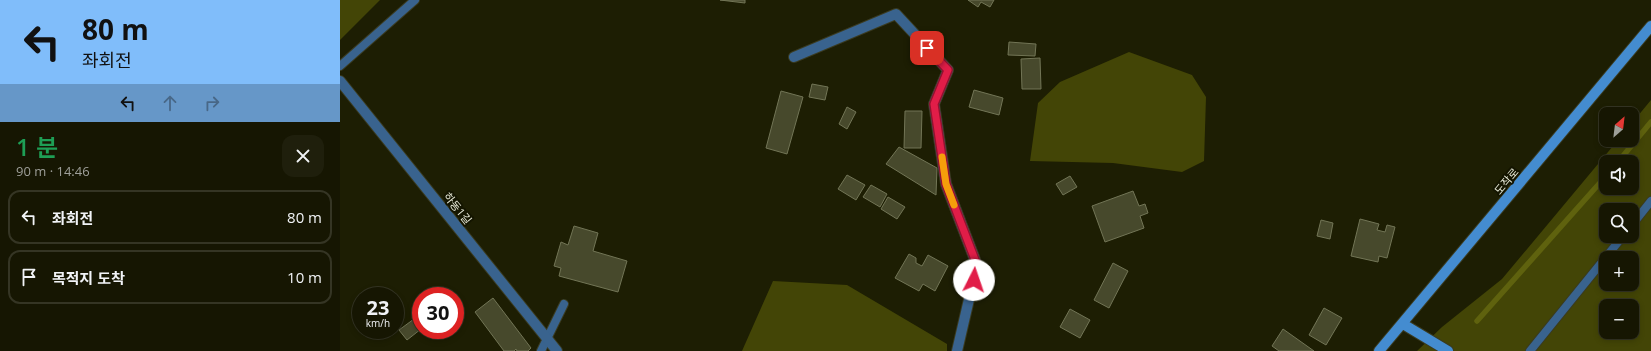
<!DOCTYPE html>
<html lang="ko">
<meta charset="utf-8">
<style>
body{margin:0;font-family:"Open Sans","Noto Sans KR",sans-serif;background:#1f1f0c;color:#f1f3f6;height:100vh;display:flex;flex-direction:column;font-size:15px;white-space:nowrap}
*{box-sizing:border-box;margin:0}
p{font-size:13px;color:#9e9f99}
.icon{flex:none;width:22px;height:22px;fill:none;stroke:currentColor;stroke-width:2;stroke-linecap:round;stroke-linejoin:round}
.map{position:relative;flex:1;overflow:hidden}
.drawer{display:flex;flex-direction:column;background:#161602;width:340px}
.drawer>*{flex:none}
.banner{background:#80bdfa;color:#111;overflow:hidden}
.needle{width:26px;rotate:28deg}
.buttons{position:absolute;left:1259px;top:107px;display:grid;gap:8px}
.buttons a{display:grid;place-items:center;width:40px;height:40px;border-radius:8px;background:#161602;box-shadow:0 2px 6px #0003,0 0 0 1px #353524;font-size:20px}
.speed{position:absolute;left:12px;top:287px;display:flex;gap:8px;font-size:20px;font-weight:700;text-align:center}
.speed>*{display:grid;place-content:center;width:52px;height:52px;border-radius:50%;background:#161602;box-shadow:0 2px 6px #0003,0 0 0 1px #353524;line-height:1}
.speed small{font-size:10px;font-weight:400}
.speed .limit{border:6px solid #d22;background:#fff;color:#111}
.pin{position:absolute;display:grid;place-items:center;width:34px;height:34px;color:#fff;margin:-17px;border-radius:8px;box-shadow:0 2px 6px #0006}
.me{position:absolute;width:44px;margin:-22px;rotate:4deg;stroke-linejoin:round;filter:drop-shadow(0 0 3px #0008)}
.turn{display:flex;align-items:center;gap:14px;height:84px;padding:0 16px;font-size:18px}
.turn .icon{width:52px;height:52px;stroke-width:2.5}
.turn b{display:block;font-size:28px;line-height:34px}
.lanes{display:flex;align-items:center;height:38px;padding:0 16px;background:#0003;justify-content:center;gap:20px;direction:ltr}
.lanes .off{opacity:.35}
.round{display:grid;place-items:center;flex:none;width:42px;height:42px;border-radius:12px;background:#1f1f0c}
.overview{display:flex;align-items:center;justify-content:space-between;height:68px;padding:0 16px}
h1{font-size:24px;font-weight:600;line-height:30px;color:#1e9e55}
ul{padding:0;list-style:none}
li{display:flex;align-items:center;gap:12px;height:54px;margin:0 8px 6px;padding:0 8px;border:2px solid #353524;border-radius:12px}
li div{flex:1}
li b{display:block;font-size:15px}
li em{font-style:normal}
main{display:flex;flex:1;min-height:0}
.map>svg:first-child{display:block}
.green{fill:#434506;fill-rule:evenodd}
.lines{fill:none;stroke-linecap:round;stroke-linejoin:round}
.stream{stroke:#5f620e;stroke-width:5.5}
.building{fill:#47492c;stroke:#727556}
.lane-casing{stroke:#3a3b21;stroke-width:10}
.street-casing{stroke:#3a3b21;stroke-width:12}
.secondary-casing{stroke:#3a3b21;stroke-width:12}
.lane{stroke:#39638e;stroke-width:8}
.street{stroke:#39638e;stroke-width:10}
.secondary{stroke:#448cd0;stroke-width:10}
.route-casing{stroke:#92132f;stroke-width:10}
.route{stroke:#e11d48;stroke-width:7}
.slow{stroke:#f59e0b;stroke-width:7}
.labels{text-anchor:middle;dominant-baseline:central;stroke-width:4;stroke-linejoin:round;paint-order:stroke}
.street-label{font-size:11px;fill:#eaecda;stroke:#141500}
</style>
<main>
<section class="drawer">
<div class="banner">
<div class="turn"><svg class="icon" aria-label="left" viewBox="0 0 24 24"><path d="M17 20v-9H6M10 6l-5 5 5 5"/></svg><div><b>80 m</b>좌회전</div></div>
<div class="lanes"><svg class="icon" aria-label="left" viewBox="0 0 24 24"><path d="M17 20v-9H6M10 6l-5 5 5 5"/></svg><svg class="icon off" aria-label="ahead" viewBox="0 0 24 24"><path d="M12 20V5M6 11l6-6 6 6"/></svg><svg class="icon off" aria-label="right" viewBox="0 0 24 24"><path d="M7 20v-9h11M14 6l5 5-5 5"/></svg></div>
</div>
<div class="overview"><div><h1>1 분</h1><p>90 m · 14:46</p></div><a class="round"><svg class="icon" aria-label="close" viewBox="0 0 24 24"><path d="M6 6l12 12M18 6L6 18"/></svg></a></div>
<ul>
<li><svg class="icon" aria-label="left" viewBox="0 0 24 24"><path d="M17 20v-9H6M10 6l-5 5 5 5"/></svg><div><b>좌회전</b></div><em>80 m</em></li>
<li><svg class="icon" aria-label="arrive" viewBox="0 0 24 24"><path d="M6 21V4h12l-3 4 3 4H6"/></svg><div><b>목적지 도착</b></div><em>10 m</em></li>
</ul>
</section>
<div class="map">
<svg width="1311" height="351" viewBox="0 0 1311 351">
<rect width="100%" height="100%" fill="#1d1e03"/>
<path class="green" d="M0 0H40L0 40Z
M789 52 852 75 866 97 864 161 842 172 773 163 690 161 698 103 720 82Z
M1311 100V351H1077L1102 327 1162 279 1278 140H1292V123ZM1266 162H1292V188H1266ZM1266 210H1292V236H1266ZM1266 258H1292V284H1266ZM1266 306H1292V332H1266Z
M433 281 507 285 607 344V351H402Z"/>
<g class="lines">
<path class="stream" d="M1278 162 1311 122
M1137 321 1266 176"/>
</g>
<path class="building" d="M380 0H405V3Z
M628 0H654L650 7 641 2 638 7Z
M669 42 696 44 695 56 668 55Z
M700 58 701 89H682L681 59Z
M472 84 488 87 485 100 469 97Z
M634 90 663 98 659 115 629 107Z
M441 91 463 97 447 154 426 148Z
M507 107 516 112 507 129 499 124Z
M565 111H582L581 148H564Z
M559 147 597 168 596 195 546 164Z
M507 175 525 185 516 200 498 189Z
M730 176 737 187 723 195 716 184Z
M531 185 547 194 540 207 523 197Z
M793 191 799 206 805 204 808 213 800 216 804 228 765 242 752 206Z
M548 197 565 207 557 219 541 209Z
M1020 219 1039 224 1037 230 1045 232 1047 225 1055 227 1047 258 1039 256 1038 262 1011 256Z
M981 220 993 223 990 239 977 236Z
M234 226 258 233 253 251 287 261 278 292 219 276 221 268 214 266 221 242 228 245Z
M569 254 576 258V263L582 266 588 255 608 266 595 291 583 284 579 291 555 278Z
M773 263 788 271 769 308 754 300Z
M153 298 191 348 188 351H177L176 349 174 351H164L135 312Z
M984 308 1002 318 986 345 969 335Z
M730 309 750 320 740 338 720 327Z
M74 319 81 327V329L67 340 59 330Z
M943 329 974 351H939L932 346Z"/>
<g class="lines">
<g class="lane-casing">
<path id="lane" d="M0 66 75 0
M1292 225 1311 201
M201 351 224 304
M1190 351 1283 236"/>
</g>
<g class="street-casing">
<path id="street" d="M454 57 556 14 608 70 594 104 606 184 637 265 617 351
M0 81 217 351"/>
</g>
<g class="secondary-casing">
<path id="secondary" d="M1063 324 1108 351
M1039 351 1311 26"/>
</g>
<use href="#lane" class="lane"/>
<use href="#street" class="street"/>
<use href="#secondary" class="secondary"/>
</g>
<g class="lines">
<g class="route-casing">
<path id="route" d="M587 48 608 70 594 104 606 184 637 265 634 280"/>
</g>
<use href="#route" class="route"/>
<path class="slow" d="M602 157 606 184 614 205"/>
</g>
<g class="labels">
<g class="street-label">
<text transform="translate(1166 181) rotate(-50)">도작로</text>
<text transform="translate(118 208) rotate(51)">하동1길</text>
</g>
</g>
</svg>
<div class="buttons">
<a><svg class="needle" viewBox="-14 -14 28 28"><path d="M0-13l5 13h-10z" fill="#e53935"/><path d="M0 13l5-13h-10z" fill="#9e9f99"/></svg></a>
<a><svg class="icon" aria-label="sound" viewBox="0 0 24 24"><path d="M4 9h4l5-4v14l-5-4H4zM17 9q2 3 0 6"/></svg></a>
<a><svg class="icon" aria-label="search" viewBox="0 0 24 24"><circle cx="10" cy="10" r="6"/><path d="M15 15l6 6"/></svg></a>
<a>+</a>
<a>−</a>
</div>
<div class="speed"><div>23<small>km/h</small></div><div class="limit">30</div></div>
<div class="pin" style="left:587px;top:48px;background:#d93025"><svg class="icon" aria-label="arrive" viewBox="0 0 24 24"><path d="M6 21V4h12l-3 4 3 4H6"/></svg></div>
<svg class="me" style="left:634px;top:280px" viewBox="-20 -20 40 40"><circle r="19" fill="#fff"/><path d="M0-13L10 11 0 6-10 11z" fill="#e11d48"/></svg>
</div>
</main>
